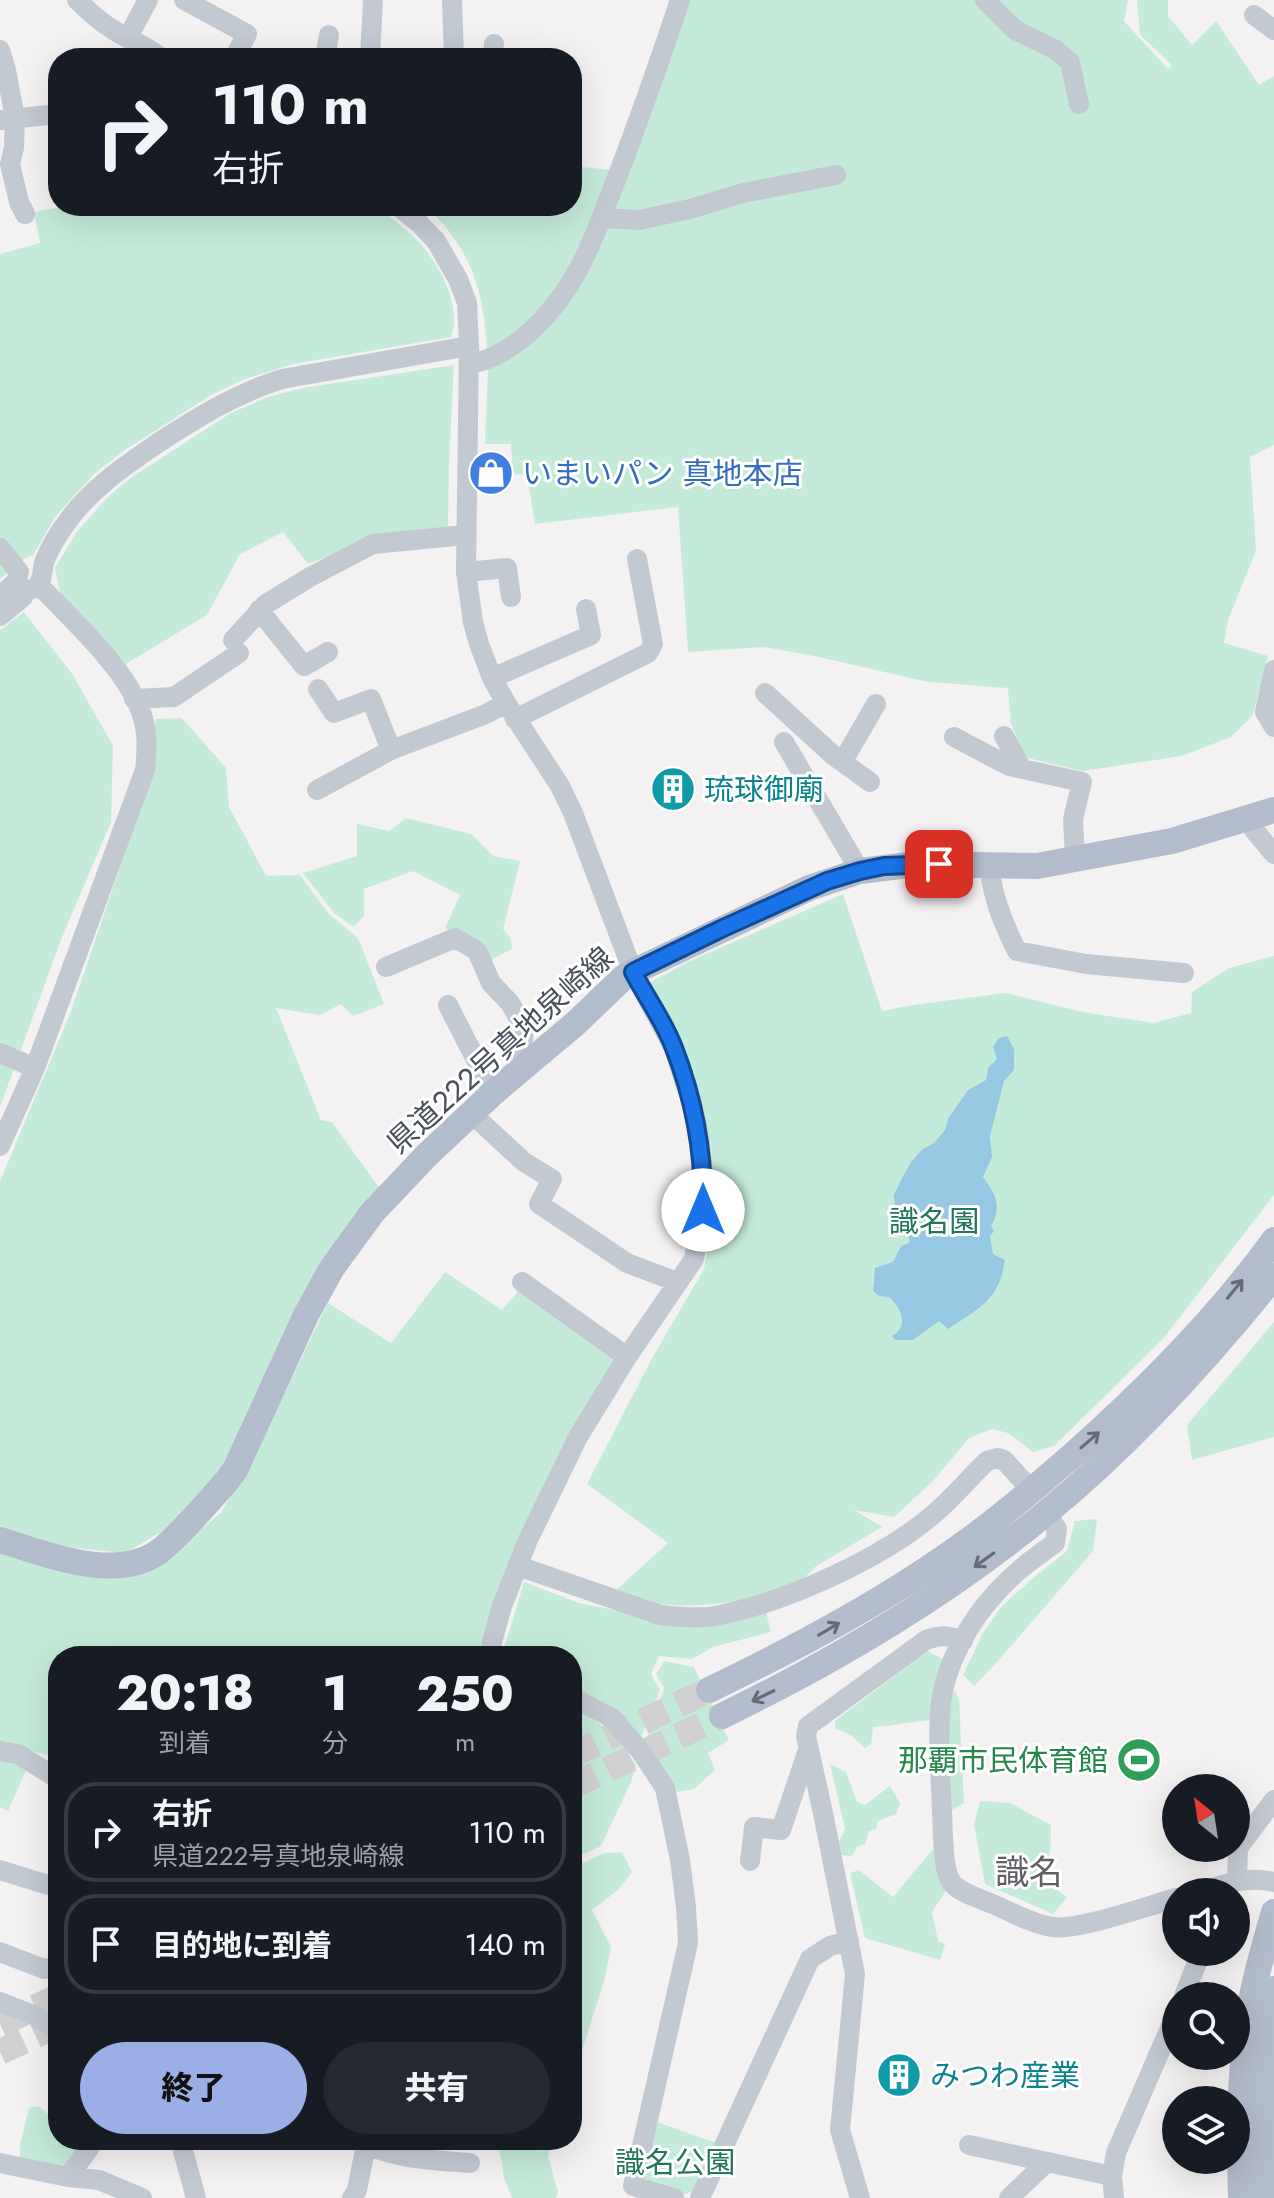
<!DOCTYPE html>
<html lang="ja">
<meta charset="utf-8">
<style>
body{margin:0;font-family:Jost,"Noto Sans JP",sans-serif;background:#242831;color:#f1f3f6;height:100vh;display:flex;flex-direction:column;font-size:30px;white-space:nowrap}
*{box-sizing:border-box;margin:0}
p{font-size:26px;color:#9ea1a6}
.icon{flex:none;width:44px;height:44px;fill:none;stroke:currentColor;stroke-width:2;stroke-linecap:round;stroke-linejoin:round}
.map{position:relative;flex:1;overflow:hidden}
.side{position:absolute;left:48px;top:1646px;width:534px;height:504px;display:flex;flex-direction:column;background:#171b24;border-radius:32px;box-shadow:0 8px 32px #0002}
.side>*{flex:none}
.top-card{position:absolute;left:48px;top:48px;width:534px;height:168px;border-radius:32px;box-shadow:0 8px 32px #0002;background:#171b24;color:#f1f3f6;overflow:hidden}
.needle{width:52px;rotate:330deg}
.fabs{position:absolute;left:1162px;top:1774px;display:grid;gap:16px}
.fabs a{display:grid;place-items:center;width:88px;height:88px;border-radius:50%;background:#171b24;box-shadow:0 8px 32px #0002;font-size:40px}
.pin{position:absolute;display:grid;place-items:center;width:68px;height:68px;color:#fff;margin:-34px;border-radius:16px;box-shadow:0 4px 12px #0006}
.me{position:absolute;width:88px;margin:-44px;rotate:0deg;stroke-linejoin:round;filter:drop-shadow(0 0 6px #0008)}
.turn{display:flex;align-items:center;gap:28px;height:168px;padding:0 32px;font-size:36px}
.turn .icon{width:104px;height:104px;stroke-width:2.5}
.turn b{display:block;font-size:56px;line-height:68px}
.eta{display:flex;justify-content:space-evenly;align-items:center;height:136px;text-align:center}
.eta b{font-size:48px;font-weight:800;line-height:56px}
.button{display:flex;gap:16px;margin-top:auto;padding:16px 32px}
.button a{flex:1;height:92px;border-radius:48px;background:#99afe5;color:#111;font-size:32px;font-weight:800;line-height:92px;text-align:center}
.button a+a{background:#242831;color:#f1f3f6}
ul{padding:0;list-style:none}
li{display:flex;align-items:center;gap:24px;height:100px;margin:0 16px 12px;padding:0 16px;border:4px solid #363941;border-radius:32px}
li div{flex:1}
li b{display:block;font-size:30px}
li em{font-style:normal}
.map>svg:first-child{display:block}
.green{fill:#c4ebd9}
.water{fill:#96c8e3}
.lines{fill:none;stroke-linecap:round;stroke-linejoin:round}
.major-tunnel{stroke:#d1d1d3;stroke-width:26;stroke-dasharray:26 13;stroke-linecap:butt}
.minor{stroke:#c3c9d1;stroke-width:20}
.major{stroke:#b3bccc;stroke-width:26}
.oneway{stroke:#646c78}
.route-casing{stroke:#114b97;stroke-width:20}
.route{stroke:#1a73e8;stroke-width:14}
.labels{text-anchor:middle;dominant-baseline:central;stroke-width:6;stroke-linejoin:round;paint-order:stroke}
.shop-label{font-size:30px;fill:#366cbe;stroke:#fff;text-anchor:start}
.culture-label{font-size:30px;fill:#0d838f;stroke:#fff;text-anchor:start}
.street-label{font-size:30px;fill:#4a515c;stroke:#fff}
.park-label{font-size:30px;fill:#227759;stroke:#fff}
.leisure-label{font-size:30px;fill:#27864d;stroke:#fff;text-anchor:end}
.quarter-label{font-size:34px;fill:#5e6065;stroke:#fff}
</style>
<div class="map">
<svg width="1274" height="2198" viewBox="0 0 1274 2198">
<rect width="100%" height="100%" fill="#f3f1f1"/>
<path class="green" d="M685 0H1128L1124 21 1168 69 1172 65 1140 35 1137 0H1168V16L1192 45 1216 21 1259 85 1274 76V445L1250 457 1256 551 1228 620 1224 643 1268 656 1253 715 1231 737 1182 756 1082 771 1024 757 1011 723 1008 688 928 682 819 657 765 647 688 652 678 507 535 524 527 475 513 474 511 444H485L488 370 542 330 568 296Z
M572 166 611 170C589 225 565 301 514 335 506 341 496 346 487 351 484 291 471 247 425 206H572Z
M67 206H376C392 219 411 232 424 248 442 270 462 308 451 337L293 364 245 379 211 395 125 450 94 474 55 517 33 555 24 559 0 579V254L40 243 34 212Z
M454 365 449 462 448 528 372 540 308 564 283 532 240 554 207 615 126 664 60 593 55 568 76 533 104 501 118 488 132 477 231 413 268 397 303 388Z
M24 612 73 675 113 746 111 822 62 937 0 1107V630Z
M182 718 226 768 229 807 266 876 300 875 329 914 358 938 384 1004 353 1016 341 1004 320 1015 276 1008 321 1120 332 1122 380 1189 224 1472 178 1522 125 1553 56 1546 0 1529V1181L70 1014 149 782 156 719Z
M406 818 471 834 493 856 520 861 503 929 511 939 512 949 489 961 475 945 445 928 460 895 413 871 364 889V916L354 927 334 913 303 873 357 856V824L389 831Z
M843 894 882 1011 913 1005 1006 993 1082 1012 1154 1023 1191 1013 1192 992 1229 968 1274 956V1195L1163 1339 1054 1446 1033 1452 1008 1433 992 1429 969 1438 932 1482 894 1517 854 1510 882 1527 815 1567C788 1603 685 1611 644 1602 635 1600 625 1594 616 1590L668 1543 587 1484 651 1360 704 1269 712 1224 714 1176 711 1144 703 1111 649 983 690 961Z
M445 1272 502 1310 519 1290 616 1356 512 1561 481 1656H58V1758L0 1743V1548L79 1574H144L221 1513 270 1423 328 1303 391 1343Z
M1274 1322V1437L1192 1460 1187 1425Z
M1097 1519 1093 1551 998 1661 974 1686 963 1675 983 1633 1001 1607 1033 1578 1067 1551 1075 1521Z
M524 1582 579 1603 644 1616 765 1608 771 1632 713 1647 692 1659 659 1656 651 1674 660 1690 641 1737 572 1690V1656H502Z
M927 1651 944 1660 933 1720C912 1721 894 1726 873 1727L871 1744 865 1748 852 1736 835 1728V1721Z
M664 1661 694 1667 729 1740 708 1753 715 1770 694 1789 677 1792 646 1742 664 1688 656 1674Z
M954 1690 959 1699 964 1803 952 1810 948 1705Z
M572 1708C604 1723 617 1736 636 1765L631 1782 601 1846 572 1859Z
M0 1757 28 1766 8 1811 0 1807Z
M830 1764 846 1772 857 1802 865 1805 890 1786 900 1803 896 1814 878 1821 876 1829 869 1831 865 1844 857 1847 852 1856 842 1855 839 1842 845 1829Z
M980 1801 1010 1803 1051 1825 1050 1855 1042 1879 1067 1897 1053 1914 985 1884 974 1825Z
M932 1850 940 1851 947 1889 932 1912 938 1941 945 1944 940 1960 865 1938 850 1873 859 1870 893 1897Z
M622 1852 632 1872 618 1890 592 1910 611 1947 605 1978 572 2082V1868L604 1853Z
M38 2106 58 2122V2140H80L86 2144 66 2171 20 2165V2145L29 2108Z
M654 2121 719 2144 698 2189 682 2195 648 2187 639 2175Z
M498 2140H553L548 2157 558 2192 556 2198H512L504 2178Z"/>
<path class="water" d="M1007 1036 1014 1049V1070L1004 1081 990 1136 992 1157 983 1177C995 1194 1003 1205 991 1226L994 1231 990 1236 993 1254 1005 1260C999 1301 979 1308 948 1329L939 1321 913 1340H895L892 1336C910 1326 901 1308 889 1297L879 1296 873 1291 875 1268 893 1262 901 1246 909 1243V1238L904 1236 896 1216 894 1195 902 1178 912 1161 923 1149 934 1143 945 1130 948 1119 968 1090 986 1080 988 1068 997 1059 993 1047 999 1038Z"/>
<g class="lines">
<path class="major-tunnel" d="M572 1755 709 1690
M572 1786 722 1716
M0 2024 58 1997
M0 2052 58 2025"/>
<path class="minor" d="M77 0C88 11 99 21 112 29 129 40 147 46 162 58
M184 0 247 34 234 58
M452 0 454 58
M985 0 1015 30 1056 50 1070 62 1079 104
M1254 15 1274 30
M128 37 148 0
M0 50 6 70 15 118 14 148 10 164 19 202 25 214
M325 58 329 35
M370 58 373 0
M493 58 494 44
M0 120 58 114
M398 206 420 224 436 241 458 279 467 303 469 346 466 572 473 622 479 644 492 678 506 703 560 786 573 813 633 972 673 1046 693 1107 700 1142 704 1179 703 1210 694 1259 627 1357 578 1437 527 1542 502 1606 492 1642 491 1656
M602 218 639 220 690 209 743 193 836 175
M469 364C507 358 539 327 561 297 586 263 601 219 616 180 639 120 660 60 680 0
M0 548 19 572C16 580 18 586 26 590L36 588C44 580 41 571 45 560 51 545 60 531 70 518 93 487 126 465 158 443 198 417 237 393 282 379L469 346
M466 572 507 568 511 597
M0 596 17 581
M259 610 304 666 328 652
M0 616 23 597 26 590
M233 640 266 604 310 577 373 544 465 535
M1274 670 1265 712 1274 727
M492 678 591 635 586 609
M318 689 334 713 371 699 391 750
M765 693 834 756 870 782
M134 699 174 697 239 653
M515 719 648 653 653 644 637 559
M1004 736 1022 769
M954 737 1009 766 1082 782 1073 819 1075 859
M784 742 860 871
M843 761 876 704
M317 790 391 750 486 714 506 703
M1249 817 1254 830 1274 854
M990 866C991 895 1004 925 1017 951L1086 964 1184 973
M386 967 455 938 477 951 491 983 510 1003 524 1027 522 1053 530 1064
M448 1005 493 1093
M0 1053 35 1068
M471 1113 524 1162 552 1179 539 1204 627 1263 677 1282
M0 1146 35 1068 145 770C147 751 148 733 142 715 129 671 71 619 39 585
M522 1282 627 1357
M1046 1513 1057 1529 1055 1543C1034 1558 1012 1574 995 1594 969 1622 946 1664 941 1702 937 1738 941 1776 942 1812 943 1828 942 1871 952 1883 961 1894 982 1899 995 1905 1013 1913 1033 1924 1052 1927 1078 1931 1147 1906 1176 1898
M518 1566 660 1615C678 1617 697 1619 715 1616 784 1603 882 1559 935 1513 954 1497 969 1478 987 1461L998 1458 1004 1460 1032 1491
M572 1697 612 1718 642 1753 665 1788 680 1860 686 1907 688 1943 633 2186 674 2198
M0 1751 18 1754 58 1779
M750 1861 754 1827 781 1830 808 1750
M0 1870 58 1888
M1237 1881 1238 1848 1274 1800
M1199 1892C1224 1885 1248 1875 1274 1882
M0 1952 44 1969 58 1967
M1184 1996 1201 1952
M0 2002 36 2016 58 2031
M180 2140 196 2198
M356 2140C392 2159 431 2160 470 2163
M969 2145 1112 2176
M0 2163 68 2177 99 2180 142 2198
M68 2177 95 2140
M352 2198 357 2190 367 2140
M700 2198 810 1959 830 1946 849 1941
M860 2198 840 2130 855 1974 823 1813 806 1736 808 1726 926 1640C941 1635 949 1635 963 1641
M1009 2198 1047 2162
M1114 2198 1112 2176 1116 2153 1176 2014"/>
<path class="major" d="M0 1540C46 1554 118 1584 161 1550 185 1530 205 1505 226 1482L235 1470 306 1315 332 1268 372 1213 427 1155 493 1093 576 1023 623 978 633 972 809 888 860 871 917 864 1037 866 1172 841 1274 810
M709 1690C802 1645 894 1596 977 1534 1011 1509 1043 1481 1075 1453 1148 1388 1217 1319 1274 1240
M722 1716C837 1660 947 1595 1046 1513 1131 1443 1205 1362 1274 1276
M1241 2198C1239 2131 1239 2062 1252 1996 1258 1967 1266 1940 1274 1912
M1263 2198C1259 2128 1262 2059 1274 1989"/>
</g>
<defs><path id="oneway-shaft" d="M-6 0H5M1.5-3L5.5 0L1.5 3" fill="none" stroke-width="1.6" stroke-linecap="round" stroke-linejoin="round" transform="scale(2)"/></defs>
<g class="oneway">
<use href="#oneway-shaft" transform="translate(1235 1289) rotate(-51)"/>
<use href="#oneway-shaft" transform="translate(1090 1440) rotate(-41)"/>
<use href="#oneway-shaft" transform="translate(984 1560) rotate(144)"/>
<use href="#oneway-shaft" transform="translate(829 1629) rotate(-31)"/>
<use href="#oneway-shaft" transform="translate(763 1696) rotate(154)"/>
</g>
<g class="lines">
<g class="route-casing">
<path id="route" d="M703 1210C704 1154 694 1099 674 1048 664 1021 646 997 633 972L721 929 827 881 860 871 884 866 939 864"/>
</g>
<use href="#route" class="route"/>
</g>
<defs>
<g id="shop-disc" transform="scale(2.3)"><circle r="9.5" fill="#3f7fe0" stroke="#fff"/><path d="M-5-2.5h2.3a2.7 3.5 0 0 1 5.4 0H5L5.5 6h-11ZM-1.5-2.5h3a1.5 2.3 0 0 0-3 0Z" fill="#fff"/></g>
<g id="building-disc" transform="scale(2.3)"><circle r="9.5" fill="#0f9aa8" stroke="#fff"/><path d="M-4-6H4V6H1V3H-1V6H-4ZM-2.5-4.3h1.7v1.8h-1.7ZM.8-4.3h1.7v1.8H.8ZM-2.5-1h1.7V.8h-1.7ZM.8-1h1.7V.8H.8Z" fill="#fff"/></g>
<g id="stadium-disc" transform="scale(2.3)"><circle r="9.5" fill="#2e9e5b" stroke="#fff"/><path d="M0-5a6.5 5 0 1 0 0 10a6.5 5 0 1 0 0-10ZM-3.5-1.8h7v3.6h-7Z" fill="#fff"/></g>
</defs>
<g fill-rule="evenodd">
<use href="#shop-disc" x="491" y="473"/>
<use href="#building-disc" x="673" y="789"/>
<use href="#stadium-disc" x="1139" y="1760"/>
<use href="#building-disc" x="899" y="2075"/>
</g>
<g class="labels">
<g class="shop-label">
<text x="522" y="473">いまいパン 真地本店</text>
</g>
<g class="culture-label">
<text x="704" y="789">琉球御廟</text>
<text x="930" y="2075">みつわ産業</text>
</g>
<g class="street-label">
<text transform="translate(500 1050) rotate(-42)">県道222号真地泉崎線</text>
</g>
<g class="park-label">
<text x="934" y="1221">識名園</text>
<text x="675" y="2162">識名公園</text>
</g>
<g class="leisure-label">
<text x="1108" y="1760">那覇市民体育館</text>
</g>
<g class="quarter-label">
<text x="1029" y="1872">識名</text>
</g>
</g>
</svg>
<div class="fabs">
<a><svg class="needle" viewBox="-14 -14 28 28"><path d="M0-13l5 13h-10z" fill="#e53935"/><path d="M0 13l5-13h-10z" fill="#9ea1a6"/></svg></a>
<a><svg class="icon" aria-label="sound" viewBox="0 0 24 24"><path d="M4 9h4l5-4v14l-5-4H4zM17 9q2 3 0 6"/></svg></a>
<a><svg class="icon" aria-label="search" viewBox="0 0 24 24"><circle cx="10" cy="10" r="6"/><path d="M15 15l6 6"/></svg></a>
<a><svg class="icon" aria-label="layers" viewBox="0 0 24 24"><path d="M12 4l9 5-9 5-9-5zM3 14l9 5 9-5"/></svg></a>
</div>
<div class="pin" style="left:939px;top:864px;background:#d93025"><svg class="icon" aria-label="arrive" viewBox="0 0 24 24"><path d="M6 21V4h12l-3 4 3 4H6"/></svg></div>
<svg class="me" style="left:703px;top:1210px" viewBox="-20 -20 40 40"><circle r="19" fill="#fff"/><path d="M0-13L10 11 0 6-10 11z" fill="#1a73e8"/></svg>
<div class="top-card">
<div class="turn"><svg class="icon" aria-label="right" viewBox="0 0 24 24"><path d="M7 20v-9h11M14 6l5 5-5 5"/></svg><div><b>110 m</b>右折</div></div>
</div>
<section class="side">
<div class="eta">
<div><b>20:18</b><p>到着</p></div>
<div><b>1</b><p>分</p></div>
<div><b>250</b><p>m</p></div>
</div>
<ul>
<li><svg class="icon" aria-label="right" viewBox="0 0 24 24"><path d="M7 20v-9h11M14 6l5 5-5 5"/></svg><div><b>右折</b><p>県道222号真地泉崎線</p></div><em>110 m</em></li>
<li><svg class="icon" aria-label="arrive" viewBox="0 0 24 24"><path d="M6 21V4h12l-3 4 3 4H6"/></svg><div><b>目的地に到着</b></div><em>140 m</em></li>
</ul>
<div class="button"><a>終了</a><a>共有</a></div>
</section>
</div>
